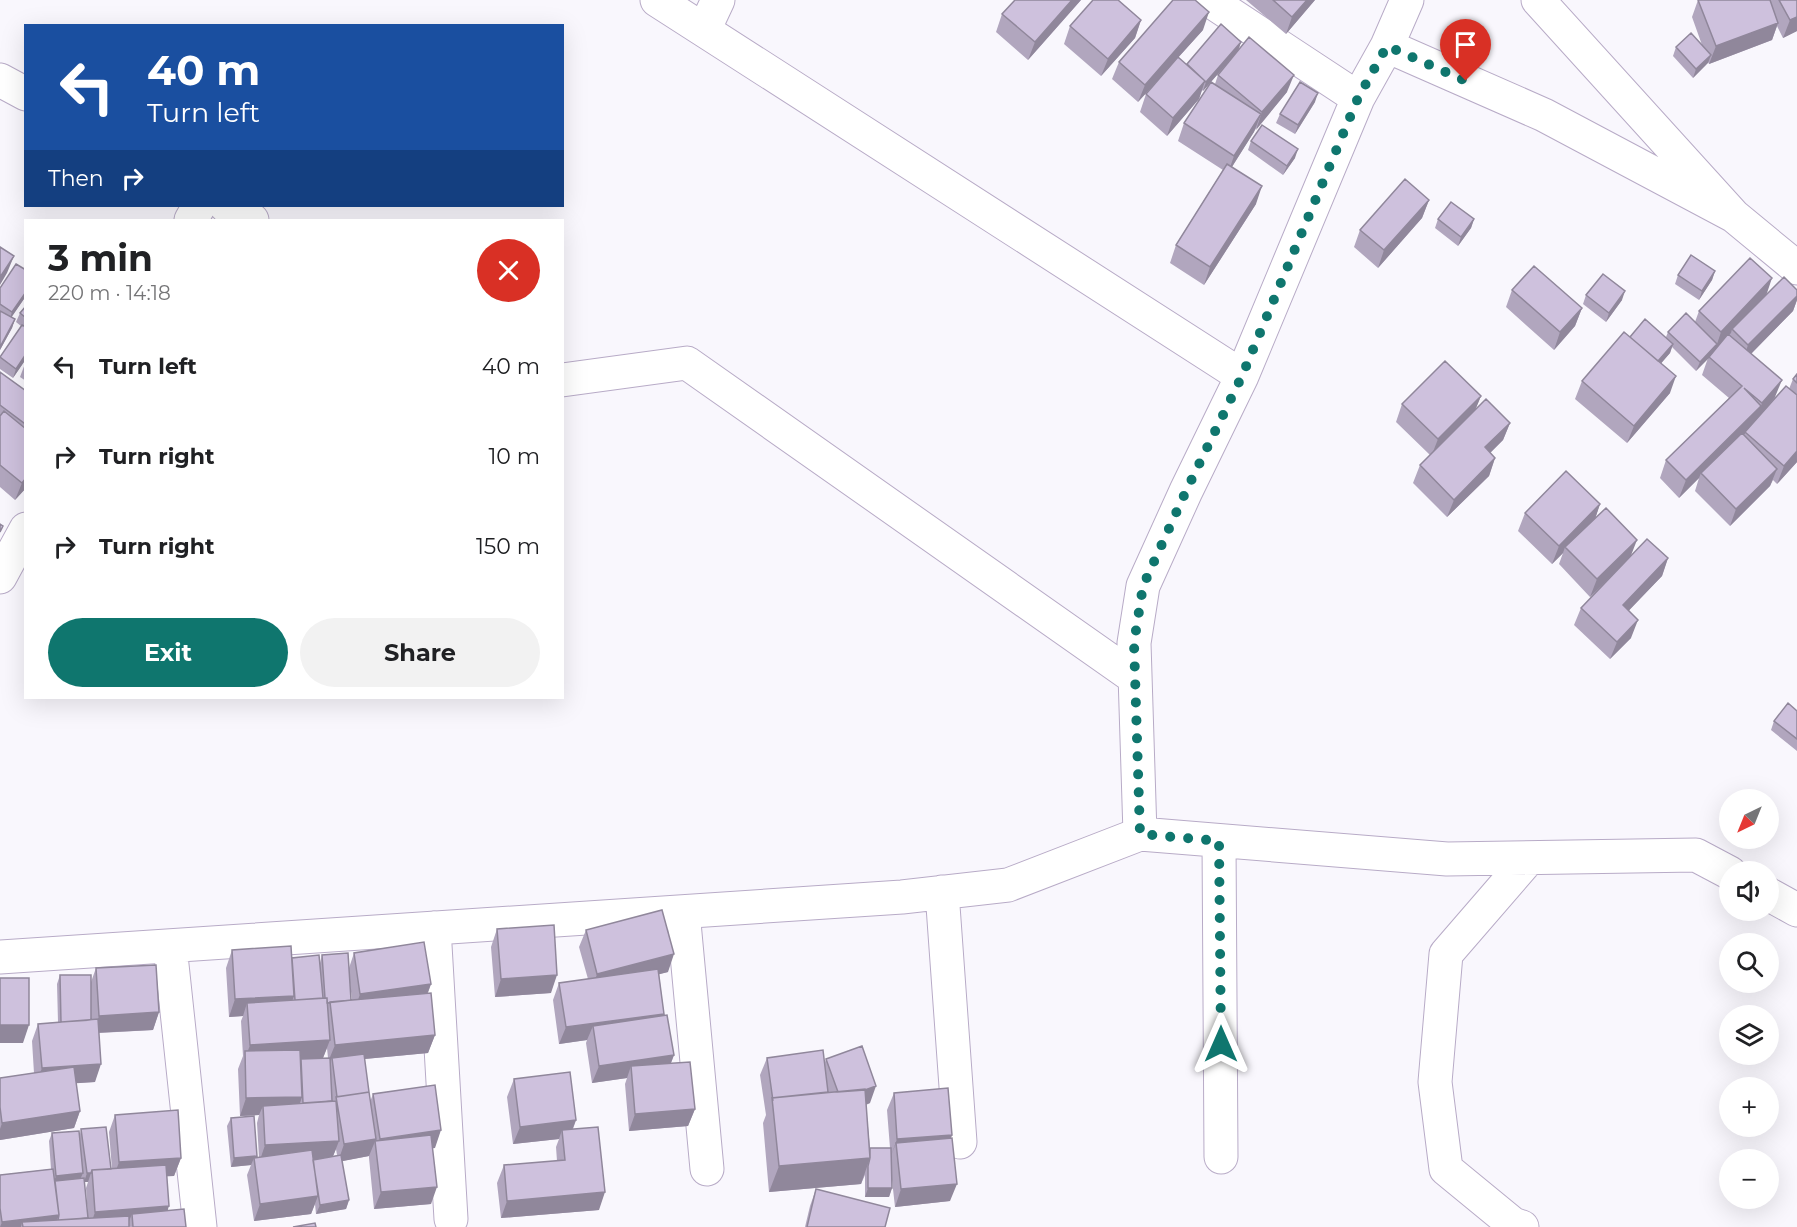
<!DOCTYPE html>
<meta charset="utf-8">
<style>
body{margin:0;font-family:Montserrat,sans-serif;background:#f2f2f2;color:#202124;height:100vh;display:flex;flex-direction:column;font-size:22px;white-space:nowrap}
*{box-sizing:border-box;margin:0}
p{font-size:20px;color:#757577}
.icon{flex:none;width:33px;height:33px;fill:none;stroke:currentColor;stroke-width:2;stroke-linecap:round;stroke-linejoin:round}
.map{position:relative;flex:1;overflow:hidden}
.side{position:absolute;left:24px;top:219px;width:540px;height:480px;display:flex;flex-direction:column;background:#fff;border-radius:0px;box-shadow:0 6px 24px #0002}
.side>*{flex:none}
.top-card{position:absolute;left:24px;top:24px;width:540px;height:183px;border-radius:0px;box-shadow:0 6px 24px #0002;background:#1a4fa0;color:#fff;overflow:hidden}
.needle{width:39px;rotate:223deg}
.controls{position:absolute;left:1719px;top:789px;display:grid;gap:12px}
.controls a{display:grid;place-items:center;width:60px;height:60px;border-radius:50%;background:#fff;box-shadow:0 6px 24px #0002;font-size:30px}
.pin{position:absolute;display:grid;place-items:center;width:51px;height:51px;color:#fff;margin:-62px -26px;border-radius:50% 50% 50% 0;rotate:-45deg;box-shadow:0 0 6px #0007}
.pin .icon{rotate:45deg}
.me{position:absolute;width:66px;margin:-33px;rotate:0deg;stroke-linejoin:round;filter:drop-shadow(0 0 4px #0008)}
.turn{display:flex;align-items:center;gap:21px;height:126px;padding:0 24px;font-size:27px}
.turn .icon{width:78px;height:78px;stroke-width:2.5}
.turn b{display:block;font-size:42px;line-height:51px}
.then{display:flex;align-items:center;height:57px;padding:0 24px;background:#0003;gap:12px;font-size:22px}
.round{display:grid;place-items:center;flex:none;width:63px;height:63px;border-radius:32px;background:#f2f2f2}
.overview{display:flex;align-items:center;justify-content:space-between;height:102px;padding:0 24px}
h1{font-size:36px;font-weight:700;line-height:45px}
.cta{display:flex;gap:12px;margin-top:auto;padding:12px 24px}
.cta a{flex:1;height:69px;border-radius:36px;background:#0f766e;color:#fff;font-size:24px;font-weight:700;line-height:69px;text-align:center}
.cta a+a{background:#f2f2f2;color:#202124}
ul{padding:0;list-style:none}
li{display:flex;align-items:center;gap:18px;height:90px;padding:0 24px}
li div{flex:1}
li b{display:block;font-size:22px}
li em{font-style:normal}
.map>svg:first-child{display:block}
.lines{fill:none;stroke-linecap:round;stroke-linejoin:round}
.minor-casing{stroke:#b8abc7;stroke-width:35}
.minor{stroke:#fff;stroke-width:33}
.wall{fill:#b1a6be;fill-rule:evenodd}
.shaded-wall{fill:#90879b}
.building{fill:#cec1dd;stroke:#90879b;stroke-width:1.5}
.route{stroke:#0f766e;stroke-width:10;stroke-dasharray:0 18}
</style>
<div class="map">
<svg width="1797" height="1227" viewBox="0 0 1797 1227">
<rect width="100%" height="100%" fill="#f9f7fd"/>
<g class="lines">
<g class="minor-casing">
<path id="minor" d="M657 0 1242 376
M1209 0 1358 98
M1538 0 1734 216 1797 268
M704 30 718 0
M1387 46 1544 115 1734 216
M0 80 26 94
M226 206 252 220
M191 220 199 206
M562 380 687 363 1135 678
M0 577 26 529
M1140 834 1134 643 1143 586 1186 491 1242 376 1358 98 1387 46 1407 0
M1219 841 1221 1157
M942 892 960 1142
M1768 894 1797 910
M683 912 707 1169
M434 928 451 1219
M170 946 200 1227
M0 957 902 897 1008 885 1140 834 1447 859 1696 855 1730 873
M1522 1227 1513 1224 1446 1169 1435 1082 1446 954 1529 858"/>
</g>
<use href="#minor" class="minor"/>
</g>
<path class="wall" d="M1081 0 1028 60 996 32 1002 14Z
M1246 0H1315L1286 34Z
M1698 0H1797V31L1783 38 1777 26 1772 40 1709 64 1708 62 1693 78 1673 56 1676 47 1702 45 1692 17Z
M1141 20 1135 38 1101 76 1064 44 1070 26Z
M1203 30 1138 102 1112 79 1119 62Z
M1241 42 1238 51 1203 91 1202 90 1199 99 1167 136 1140 112 1146 94 1186 65Z
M1218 75 1287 92 1255 130 1232 167 1256 204 1204 285 1170 263 1176 245 1223 170 1178 141 1184 123 1215 84Z
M1315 102 1295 134 1276 123 1280 114Z
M1251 141 1295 158 1283 175 1248 150Z
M1429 200 1422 218 1378 268 1354 247 1360 230Z
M1438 219H1474L1471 228 1458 246 1435 228Z
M26 270V296L11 317 15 319 12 328 0 350V288Z
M1715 271 1712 280 1699 300 1675 284 1678 275Z
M1512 290 1582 308 1575 326 1554 350 1506 307Z
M1797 290V300L1793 311 1751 354 1775 397 1789 389 1793 379 1797 374V462L1777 484 1773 480 1770 486 1730 526 1695 491 1699 478 1679 498 1660 478 1666 460 1729 398 1702 375 1708 358 1696 371 1672 347 1670 353 1661 363 1670 393 1627 443 1575 399 1582 381 1630 337H1666L1668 332 1695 322 1699 311 1767 294Z
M1586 295 1622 300 1606 322 1583 304Z
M26 306V359L13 378 0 369V358L21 326 16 322 20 313Z
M26 361V381L20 377Z
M0 372 26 391V488L15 500 0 487Z
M1481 396 1475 410 1510 423 1503 440 1490 453 1495 458 1489 476 1447 517 1413 483 1420 465 1430 455 1396 422 1402 404Z
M1600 504 1595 519 1631 555 1668 558 1662 576 1628 611 1631 638 1610 659 1574 625 1581 608 1606 582 1590 597 1559 564 1563 553 1552 564 1518 531 1525 513Z
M1797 711V751L1771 730 1774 721Z
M497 929 551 993 495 997 491 947Z
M586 930 668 972 659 974 664 1014 663 1016 674 1055 671 1063 695 1109 688 1126 629 1131 625 1084 627 1078 592 1083 586 1043 587 1040 559 1044 553 1000 559 983 588 979 579 947Z
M232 950 292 958 320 963 322 955 349 968 354 953 431 984 428 993 435 1035 428 1053 364 1059 370 1102 373 1094 435 1148H433L431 1204 374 1209 369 1158V1156L342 1161 349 1200 346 1209 316 1214 315 1204 311 1214 254 1221 247 1175 251 1165 231 1167 227 1126 231 1118 257 1156V1157H259L257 1123 259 1115 240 1116 238 1069 243 1056 241 1021 243 1016 229 1017 226 968ZM350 983 352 1000H351ZM327 1048 328 1058H323ZM336 1149 337 1155 333 1156Z
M96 968 159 1012 153 1030 99 1033 95 1082 76 1083 80 1111 74 1128 0 1140V1078L34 1073 32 1041 38 1024 58 1022 57 984 60 975 91 982Z
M767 1058 825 1062 826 1059 870 1103 866 1105 870 1148H890L887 1110 894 1093 952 1135 951 1138 950 1201 895 1207 892 1180V1188L889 1197H865V1175L861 1184 769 1192 763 1123 766 1115 760 1075Z
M514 1079 576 1120 573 1129 599 1210 501 1218 497 1183 504 1165 557 1161 556 1147 559 1139 513 1144 507 1097Z
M115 1115 181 1158 174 1176H167L168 1210 186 1227H0V1175L51 1169 49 1141 52 1133 80 1134 81 1129 111 1169H112L109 1132ZM84 1182H88L86 1188 88 1218Z
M816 1189 885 1227H805L810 1206Z"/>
<path class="shaded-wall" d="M1072 0H1081L1028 60 1035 42Z
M1307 0H1315L1286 34 1292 17Z
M1209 12 1203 30 1138 102 1145 85Z
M1797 17V31L1783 38 1790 20Z
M1141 20 1135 38 1101 76 1108 59Z
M1778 23 1772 40 1709 64 1716 46Z
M1241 42 1238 51 1203 91 1206 82Z
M1711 55 1708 63 1693 78 1696 69Z
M1294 75 1287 92 1256 130 1262 112Z
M1205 81 1199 99 1167 136 1173 118Z
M1318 93 1315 102 1295 134 1298 125Z
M1261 114 1254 132 1228 173 1234 156Z
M1298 149 1295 158 1283 175 1287 166Z
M1262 186 1256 204 1204 285 1210 267Z
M1429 200 1422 218 1378 268 1384 250Z
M1474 219 1471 228 1458 246 1461 237Z
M14 256 7 273 0 285V277Z
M1715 271 1712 280 1699 300 1702 291Z
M1772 278 1766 296 1732 329 1731 333 1715 350 1714 353 1696 371 1700 362 1717 344 1721 332Z
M1625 291 1622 300 1606 322 1609 313Z
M26 292V296L9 321 12 312Z
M1797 296V300L1793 311 1742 363 1748 345Z
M1582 308 1575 326 1554 350 1560 332Z
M15 319 12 328 0 350V347Z
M1673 344 1670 353 1652 374 1655 365Z
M26 354V359L13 378 16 369Z
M1676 376 1670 393 1627 443 1634 426Z
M1782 380 1775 397 1756 421 1762 403Z
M1481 396 1474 413 1431 457 1438 439Z
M1761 406 1755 424 1702 475 1701 473 1699 478 1679 498 1686 480Z
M1510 423 1503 440 1478 465 1485 447Z
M1797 451V462L1777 484 1784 466Z
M1495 458 1489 476 1447 517 1454 500Z
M1777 469 1770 486 1730 526 1736 509Z
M26 478V488L15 500 22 483Z
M1600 504 1594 522 1565 547 1563 553 1552 564 1559 546Z
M1637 540 1630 558 1590 597 1597 579Z
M1668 558 1662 576 1617 623 1623 605Z
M1638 620 1631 638 1610 659 1617 642Z
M674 954 668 972 591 992 597 974Z
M557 975 551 993 495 997 501 979Z
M431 984 424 1002 354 1012 360 994Z
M294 996 288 1013 247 1003 243 1016 229 1017 235 999Z
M159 1012 153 1030 93 1033 99 1016Z
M664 1014 657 1031 593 1026 587 1040 559 1044 566 1027Z
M0 1025H29L23 1043H0Z
M435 1035 428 1053 333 1062 332 1058 330 1062H328L335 1045Z
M330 1040 323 1058 245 1062V1059L250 1045Z
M674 1055 667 1073 631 1066 627 1078 592 1083 599 1066Z
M101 1064 95 1082 35 1086 42 1068Z
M876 1086 870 1103 834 1116 840 1098Z
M302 1097 296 1115 263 1106 259 1115 240 1116 246 1098Z
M695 1109 688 1126 629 1131 635 1114Z
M80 1111 74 1128 0 1140V1129L2 1123Z
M576 1120 569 1138 562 1130 559 1139 513 1144 520 1127Z
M441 1130 435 1148 377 1156 376 1149 380 1139Z
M952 1135 945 1152 896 1143 891 1156 897 1139Z
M376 1139 369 1156 338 1162 344 1144Z
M339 1141 332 1159 259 1163 265 1145Z
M257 1156 255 1163 254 1158 251 1165 231 1167 234 1158Z
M181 1158 174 1176 113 1179 119 1162Z
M870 1158 861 1184 769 1192 779 1166Z
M83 1173 79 1182 54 1181 56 1176Z
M87 1173H91L88 1182H84Z
M957 1184 950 1201 895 1207 901 1189Z
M437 1187 431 1204 374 1209 381 1192Z
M868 1188H892L889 1197H865Z
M605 1192 599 1210 501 1218 507 1201Z
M318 1196 311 1214 254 1221 260 1204Z
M349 1200 346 1209 316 1214 320 1205Z
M169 1206 163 1224 132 1214 127 1226 90 1227 95 1212Z
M59 1215 54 1227 22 1222 21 1227H0L2 1222Z"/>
<path class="building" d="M1015 0H1072L1035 42 1002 14Z
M1093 0H1118L1141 20 1108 59 1070 26Z
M1173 0H1195L1209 12 1145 85 1119 62Z
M1273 0H1307L1292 17Z
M1698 0H1770L1778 23 1716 46Z
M1779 0H1797V17L1790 20Z
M1221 24 1241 42 1206 82 1187 64Z
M1691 33 1711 55 1696 69 1676 47Z
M1249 37 1294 75 1262 112 1218 75Z
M1178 57 1205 81 1173 118 1146 94Z
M1211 82 1261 114 1234 156 1184 123Z
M1300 82 1318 93 1298 125 1280 114Z
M1262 125 1298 149 1287 166 1251 141Z
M1227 164 1262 186 1210 267 1176 245Z
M1405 179 1429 200 1384 250 1360 230Z
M1451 202 1474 219 1461 237 1438 219Z
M0 247 14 256 0 277Z
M1691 255 1715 271 1702 291 1678 275Z
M1750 258 1772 278 1721 332 1699 311Z
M16 264 26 270V292L12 312 0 304V288Z
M1534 266 1582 308 1560 332 1512 290Z
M1603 274 1625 291 1609 313 1586 295Z
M1784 277 1797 290V296L1748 345 1732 329Z
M26 306V318L20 313Z
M0 311 15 319 0 347Z
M1686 313 1717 344 1700 362 1668 332Z
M1645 319 1673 344 1658 361 1630 337Z
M22 325 26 327V354L16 369 0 357Z
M1624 332 1676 376 1634 426 1582 381Z
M1728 334 1782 380 1762 403 1744 388 1761 406 1686 480 1666 460 1742 386 1709 357Z
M1445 361 1481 396 1438 439 1402 404Z
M0 372 26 391V421L24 423 0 405Z
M1797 374V383L1793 379Z
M1786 386 1797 395V451L1784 466 1745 432Z
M1486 399 1510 423 1485 447 1495 458 1454 500 1420 465Z
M4 411 26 429V478L22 483 0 465V416Z
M1742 433 1777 469 1736 509 1701 473Z
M1566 471 1600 504 1559 546 1525 513Z
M1606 508 1637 540 1597 579 1565 547Z
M0 524 3 526 0 532Z
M1647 539 1668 558 1623 605 1638 620 1617 642 1581 608Z
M1788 703 1797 711V739L1774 721Z
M662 910 674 954 597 974 586 930Z
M554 925 557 975 501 979 497 929Z
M424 942 431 984 360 994 354 953Z
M291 946 294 996 235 999 232 950Z
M348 953 351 1000 327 1003V998H325L322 955Z
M319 955 323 998 295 1000 292 958Z
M156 965 159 1012 99 1016 96 968Z
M658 969 664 1014 566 1027 559 983Z
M60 975H91V1020L61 1022Z
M0 978H29V1025H0Z
M431 993 435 1035 335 1045 330 1002Z
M327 998 330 1040 250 1045 247 1003Z
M667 1015 674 1055 599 1066 593 1026Z
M98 1019 101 1064 42 1068 38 1024Z
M862 1046 876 1086 865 1090 838 1092 826 1059Z
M300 1050 302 1097 246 1098 245 1051Z
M823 1050 828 1092 772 1098 773 1101 767 1058Z
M364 1054 369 1092 337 1097 332 1058Z
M330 1058 332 1101 303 1103 301 1059Z
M690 1062 695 1109 635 1114 631 1066Z
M74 1067 80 1111 2 1123 0 1107V1078Z
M570 1072 576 1120 520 1127 514 1079Z
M435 1085 441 1130 380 1139 373 1094Z
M948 1088 952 1135 897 1139 894 1093Z
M865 1089 870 1158 779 1166 772 1098Z
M369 1092 376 1139 344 1144 336 1097Z
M336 1101 339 1141 265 1145 263 1106Z
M178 1110 181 1158 119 1162 115 1115Z
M254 1116 257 1156 234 1158 231 1118Z
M106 1127 111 1169 92 1170 91 1173H87L81 1129Z
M598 1127 605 1192 507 1201 504 1165 565 1160 562 1130Z
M79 1131 83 1173 56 1176 52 1133Z
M431 1135 437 1187 381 1192 375 1141Z
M952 1138 957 1184 901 1189 896 1143Z
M870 1148H891L892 1188H868V1166L870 1158Z
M312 1150 318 1196 260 1204 254 1158Z
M341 1155 349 1200 320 1205 313 1160Z
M166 1165 169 1206 95 1212 92 1170Z
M53 1169 59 1215 2 1222 0 1208V1175Z
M84 1178 88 1218 58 1220 59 1215 55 1181Z
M816 1189 890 1208 885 1227H807Z
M184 1209 186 1227H133L132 1214Z
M129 1216V1227H23L22 1222Z
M315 1223 316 1227H293Z"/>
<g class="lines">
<path class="route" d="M1221 1044 1219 841 1140 834 1134 643 1143 586 1186 491 1242 376 1358 98 1387 46 1466 81"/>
</g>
</svg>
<div class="controls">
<a><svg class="needle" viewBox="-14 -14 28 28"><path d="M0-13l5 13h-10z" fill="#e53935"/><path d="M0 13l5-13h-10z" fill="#757577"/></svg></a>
<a><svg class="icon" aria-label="sound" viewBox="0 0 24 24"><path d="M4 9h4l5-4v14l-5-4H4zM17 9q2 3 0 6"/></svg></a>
<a><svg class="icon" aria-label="search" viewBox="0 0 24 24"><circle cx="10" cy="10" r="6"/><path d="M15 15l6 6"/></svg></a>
<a><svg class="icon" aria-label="layers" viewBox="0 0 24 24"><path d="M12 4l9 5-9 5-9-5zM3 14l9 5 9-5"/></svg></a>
<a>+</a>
<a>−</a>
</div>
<div class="pin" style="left:1466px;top:81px;background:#d93025"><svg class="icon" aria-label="arrive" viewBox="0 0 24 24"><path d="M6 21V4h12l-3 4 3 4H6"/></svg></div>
<svg class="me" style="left:1221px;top:1044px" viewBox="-20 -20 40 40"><path d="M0-17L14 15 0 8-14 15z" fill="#0f766e" stroke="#fff" stroke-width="4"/></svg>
<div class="top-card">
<div class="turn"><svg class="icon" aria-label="left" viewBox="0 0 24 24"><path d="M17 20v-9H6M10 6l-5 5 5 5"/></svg><div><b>40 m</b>Turn left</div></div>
<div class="then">Then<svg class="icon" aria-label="right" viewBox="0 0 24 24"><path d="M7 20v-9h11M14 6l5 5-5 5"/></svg></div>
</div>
<section class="side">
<div class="overview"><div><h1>3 min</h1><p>220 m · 14:18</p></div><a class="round" style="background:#d93025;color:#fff"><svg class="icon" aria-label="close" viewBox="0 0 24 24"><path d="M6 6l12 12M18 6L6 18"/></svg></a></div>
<ul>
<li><svg class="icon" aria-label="left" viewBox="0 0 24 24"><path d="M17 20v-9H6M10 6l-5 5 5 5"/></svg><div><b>Turn left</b></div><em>40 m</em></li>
<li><svg class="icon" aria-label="right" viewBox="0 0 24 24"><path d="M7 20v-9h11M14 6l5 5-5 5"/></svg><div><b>Turn right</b></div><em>10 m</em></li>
<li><svg class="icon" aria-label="right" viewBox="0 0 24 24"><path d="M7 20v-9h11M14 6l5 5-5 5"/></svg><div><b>Turn right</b></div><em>150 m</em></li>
</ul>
<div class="cta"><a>Exit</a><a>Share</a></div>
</section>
</div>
